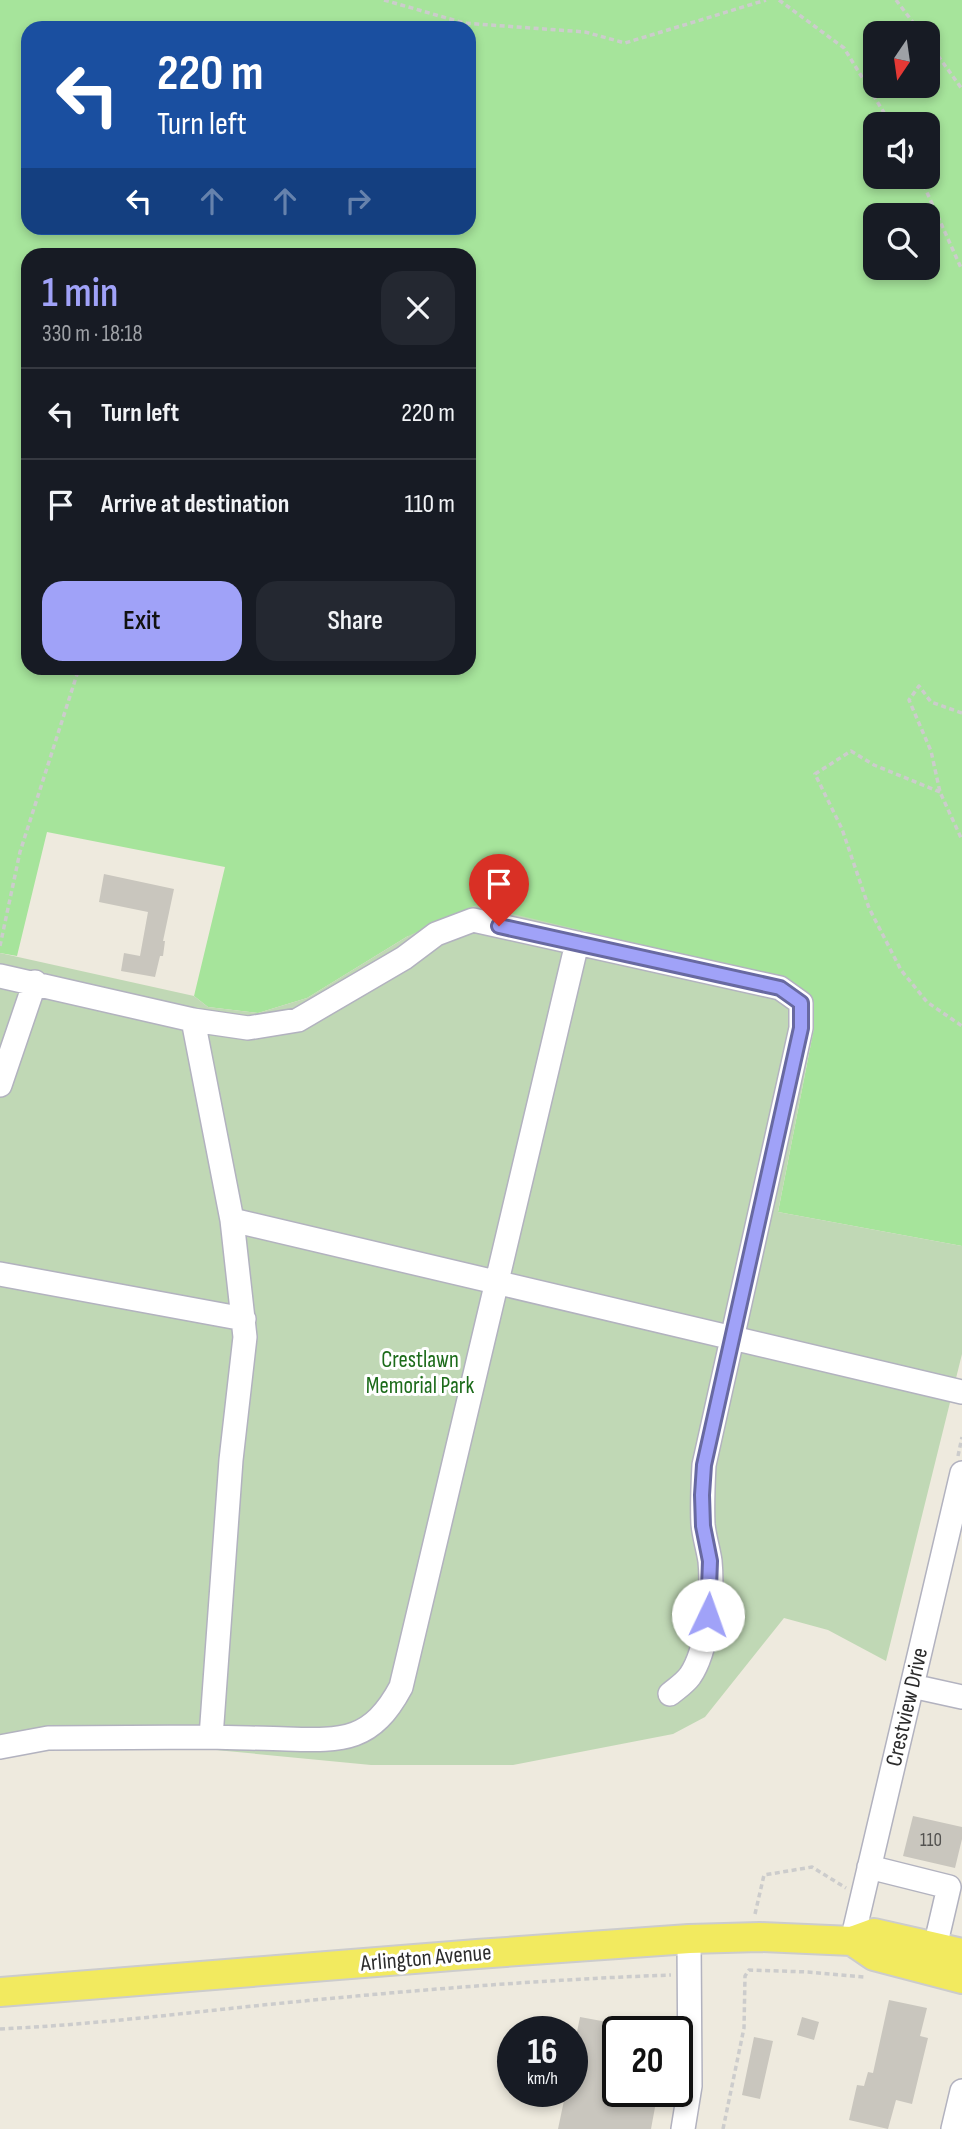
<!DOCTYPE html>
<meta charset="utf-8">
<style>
body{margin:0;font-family:"Sofia Sans Condensed",sans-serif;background:#242831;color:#f1f3f6;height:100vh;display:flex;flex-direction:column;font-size:26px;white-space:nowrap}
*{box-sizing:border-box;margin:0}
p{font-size:23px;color:#9ea1a6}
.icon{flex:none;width:38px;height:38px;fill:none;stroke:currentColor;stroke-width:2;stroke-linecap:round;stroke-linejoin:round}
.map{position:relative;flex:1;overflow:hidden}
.side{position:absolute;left:21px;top:248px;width:455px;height:427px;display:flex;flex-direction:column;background:#171b24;border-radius:21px;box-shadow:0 4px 10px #0003}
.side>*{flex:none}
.banner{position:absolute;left:21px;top:21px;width:455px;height:214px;border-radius:21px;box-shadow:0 4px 10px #0003;background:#1a4fa0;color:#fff;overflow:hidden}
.needle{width:46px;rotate:193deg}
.tools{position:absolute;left:863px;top:21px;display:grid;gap:14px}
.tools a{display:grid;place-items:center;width:77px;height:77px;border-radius:14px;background:#171b24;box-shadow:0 4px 10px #0003;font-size:35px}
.speed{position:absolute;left:497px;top:2016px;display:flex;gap:14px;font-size:35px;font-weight:700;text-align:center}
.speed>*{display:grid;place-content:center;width:91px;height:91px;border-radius:50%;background:#171b24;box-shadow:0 4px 10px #0003;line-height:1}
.speed small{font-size:18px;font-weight:400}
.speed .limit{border:4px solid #111;border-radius:10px;background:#fff;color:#111}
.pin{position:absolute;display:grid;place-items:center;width:60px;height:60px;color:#fff;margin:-72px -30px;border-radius:50% 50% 50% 0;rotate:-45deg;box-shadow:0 0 7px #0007}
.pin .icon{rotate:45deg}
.me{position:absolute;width:77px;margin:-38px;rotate:3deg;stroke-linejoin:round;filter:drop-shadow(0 0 5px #0008)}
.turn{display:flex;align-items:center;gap:24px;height:147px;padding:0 21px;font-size:32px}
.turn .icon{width:91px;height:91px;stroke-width:2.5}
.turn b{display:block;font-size:49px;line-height:60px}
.lanes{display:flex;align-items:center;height:66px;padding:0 21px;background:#0003;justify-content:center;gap:35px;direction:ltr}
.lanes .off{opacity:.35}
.round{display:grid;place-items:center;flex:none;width:74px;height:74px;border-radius:21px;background:#242831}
.summary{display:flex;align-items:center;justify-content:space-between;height:119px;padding:0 21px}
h1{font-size:42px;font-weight:600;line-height:52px;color:#a0a2f8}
.button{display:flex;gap:14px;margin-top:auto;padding:14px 21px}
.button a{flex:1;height:80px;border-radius:21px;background:#a0a2f8;color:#111;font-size:28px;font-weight:600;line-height:80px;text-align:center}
.button a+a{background:#242831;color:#f1f3f6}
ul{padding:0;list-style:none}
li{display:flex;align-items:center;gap:21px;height:91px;padding:0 21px;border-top:2px solid #363941}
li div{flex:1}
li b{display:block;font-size:26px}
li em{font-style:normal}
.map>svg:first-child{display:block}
.green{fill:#a6e49b;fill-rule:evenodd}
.cemetery{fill:#c0d8b5}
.building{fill:#c9c6be}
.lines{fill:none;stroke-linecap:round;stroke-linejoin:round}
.minor-casing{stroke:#b2b2bf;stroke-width:26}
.major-casing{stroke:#ccc;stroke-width:32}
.path{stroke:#ccc;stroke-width:3.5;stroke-dasharray:5 3.5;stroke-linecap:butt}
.minor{stroke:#fff;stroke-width:23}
.major{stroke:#f2ea5f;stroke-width:28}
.route-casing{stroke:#6869a1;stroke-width:18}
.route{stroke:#a0a2f8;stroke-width:12}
.labels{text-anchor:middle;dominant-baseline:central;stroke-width:6;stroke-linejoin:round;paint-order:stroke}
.number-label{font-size:19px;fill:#535250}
.park-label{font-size:23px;fill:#1c6b1a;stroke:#fff}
.street-label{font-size:23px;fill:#2c2c2c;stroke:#fff}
</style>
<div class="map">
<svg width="962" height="2129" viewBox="0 0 962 2129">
<rect width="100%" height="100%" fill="#eeeade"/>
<path class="green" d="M0 0H962V1246L778 1212 814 1028 408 936 307 998 258 1013 208 1007 194 996 225 867 47 832 17 956 0 953ZM28 28H469V228H28ZM875 33H928V86H875ZM875 124H928V177H875ZM875 215H928V268H875ZM28 256H469V668H28Z"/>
<path class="cemetery" d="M476 905 759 973 799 988 814 1028 778 1212 962 1246V1354L886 1661 828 1630 784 1618 705 1717 673 1734 513 1765H371L216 1750 125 1746 62 1748 0 1757V953L194 996 208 1007 258 1013 307 998 408 936Z"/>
<path class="building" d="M104 874 174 889 163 941H165L163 956H160L155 977 121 971 124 953 140 956 148 912 99 902Z
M913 1816 962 1827V1839L955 1868 903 1856Z
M889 2000 927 2008 920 2036 928 2038 912 2104 896 2100 888 2129 849 2120 857 2085 864 2086 868 2072 873 2073Z
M580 2017 618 2024V2091H658L651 2129H558L566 2091H572V2057Z
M802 2017 819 2022 814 2040 797 2035Z
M754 2037 773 2041 760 2099 742 2095Z"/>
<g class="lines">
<g class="minor-casing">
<path id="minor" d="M0 976 193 1020 248 1028 298 1020 404 958 436 934 473 920 780 988 801 1003V1028L704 1465C703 1484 702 1504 703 1524 704 1536 708 1548 710 1561 713 1592 708 1650 690 1676 684 1684 677 1688 670 1694
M0 1085 35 982
M232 1220 962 1392
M0 1274 244 1319
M912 1686 962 1697
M211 1737C236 1738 262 1738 287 1739 344 1741 372 1741 401 1687L577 943
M0 1747 48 1738 211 1737 231 1460 245 1337 232 1220 193 1020
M869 1867 949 1887 935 1947
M852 1941 962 1473
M683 2129 690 2086 689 1939
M953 2129 962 2091"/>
</g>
<g class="major-casing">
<path id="major" d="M852 1941 874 1956 962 1979
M0 1992 477 1954 689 1939 760 1937 852 1941 874 1933 962 1953"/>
</g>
<path class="path" d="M384 0 464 23 585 32 625 43 766 0
M779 0 844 48 891 124
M896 0 921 33
M928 42 962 89
M920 177 962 270
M962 713 931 702 919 686 909 700 931 751 940 792 962 840
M940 792 874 765 851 751 815 774 842 829 869 908 901 970 927 1002 962 1026
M0 946 20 852 79 668
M958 1456 962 1437
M755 1914 764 1875 812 1867 846 1888
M0 2029C85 2025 169 2015 253 2006 392 1992 531 1980 671 1975
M723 2129 744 2028 745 1976 749 1970 808 1972 864 1977"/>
<use href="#minor" class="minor"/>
<use href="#major" class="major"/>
</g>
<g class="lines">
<g class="route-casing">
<path id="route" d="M499 926 780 988 801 1003V1028L704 1465 702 1495 703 1526 710 1561 708 1615"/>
</g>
<use href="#route" class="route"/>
</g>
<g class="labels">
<g class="number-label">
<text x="931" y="1840">110</text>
</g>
<g class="park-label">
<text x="420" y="1360">Crestlawn<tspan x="420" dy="26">Memorial Park</tspan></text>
</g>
<g class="street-label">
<text transform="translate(907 1707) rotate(-77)">Crestview Drive</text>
<text transform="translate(426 1958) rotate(-5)">Arlington Avenue</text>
</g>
</g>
</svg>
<div class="tools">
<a><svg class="needle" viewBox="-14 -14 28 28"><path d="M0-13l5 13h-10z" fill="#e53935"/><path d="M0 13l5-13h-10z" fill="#9ea1a6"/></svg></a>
<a><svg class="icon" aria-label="sound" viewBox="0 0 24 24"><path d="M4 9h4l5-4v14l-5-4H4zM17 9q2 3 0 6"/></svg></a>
<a><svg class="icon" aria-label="search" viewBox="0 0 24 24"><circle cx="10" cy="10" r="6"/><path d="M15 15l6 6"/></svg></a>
</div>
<div class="speed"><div>16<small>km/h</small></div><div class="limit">20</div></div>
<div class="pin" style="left:499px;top:926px;background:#d93025"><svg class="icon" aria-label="arrive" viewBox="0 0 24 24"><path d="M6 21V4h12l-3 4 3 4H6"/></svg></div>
<svg class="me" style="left:708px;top:1615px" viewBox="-20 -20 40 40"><circle r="19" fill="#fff"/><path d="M0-13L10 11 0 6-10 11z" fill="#a0a2f8"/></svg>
<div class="banner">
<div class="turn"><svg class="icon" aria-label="left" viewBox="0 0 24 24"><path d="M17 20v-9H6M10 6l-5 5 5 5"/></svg><div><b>220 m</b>Turn left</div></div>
<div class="lanes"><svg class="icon" aria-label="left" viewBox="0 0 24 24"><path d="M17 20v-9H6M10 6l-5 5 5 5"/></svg><svg class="icon off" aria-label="ahead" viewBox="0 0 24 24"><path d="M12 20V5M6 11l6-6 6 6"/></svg><svg class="icon off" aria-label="ahead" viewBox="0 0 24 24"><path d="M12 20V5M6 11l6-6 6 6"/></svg><svg class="icon off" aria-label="right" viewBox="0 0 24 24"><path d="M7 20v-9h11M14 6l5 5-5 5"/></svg></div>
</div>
<section class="side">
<div class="summary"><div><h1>1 min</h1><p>330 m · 18:18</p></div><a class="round"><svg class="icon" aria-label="close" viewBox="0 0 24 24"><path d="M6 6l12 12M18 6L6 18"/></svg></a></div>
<ul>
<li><svg class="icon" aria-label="left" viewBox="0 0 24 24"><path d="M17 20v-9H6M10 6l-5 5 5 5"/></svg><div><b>Turn left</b></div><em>220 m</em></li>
<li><svg class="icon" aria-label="arrive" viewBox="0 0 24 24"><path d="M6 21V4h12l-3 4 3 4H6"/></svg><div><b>Arrive at destination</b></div><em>110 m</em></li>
</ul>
<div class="button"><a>Exit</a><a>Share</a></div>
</section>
</div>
